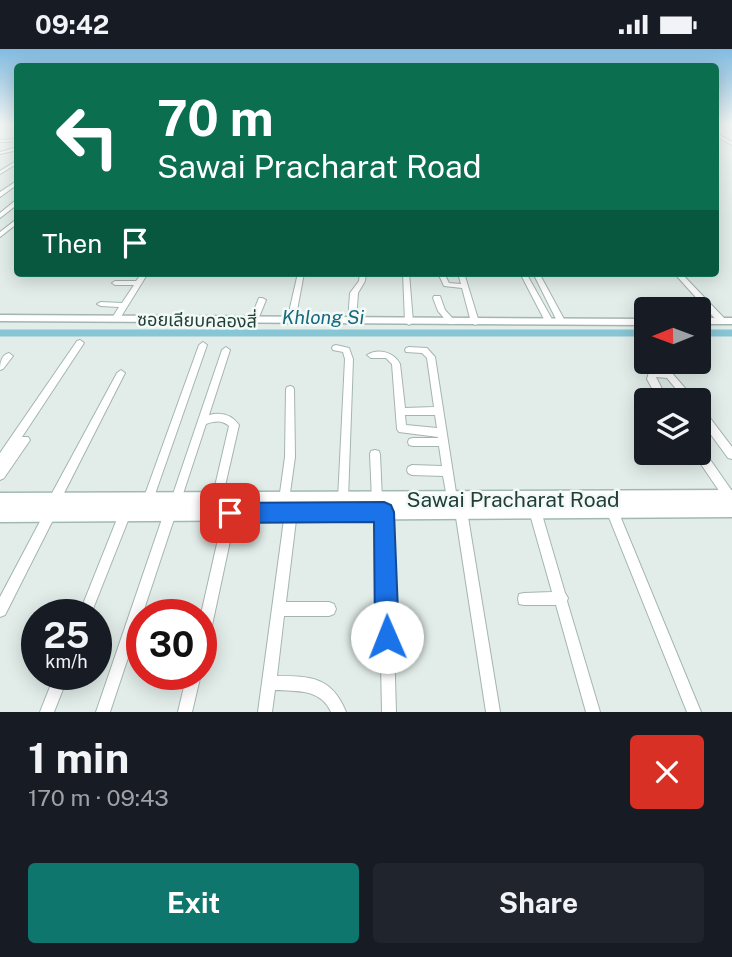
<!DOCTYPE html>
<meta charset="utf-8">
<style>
body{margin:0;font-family:"Public Sans","Noto Sans Thai",sans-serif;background:#20242c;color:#f1f3f6;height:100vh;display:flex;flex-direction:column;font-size:26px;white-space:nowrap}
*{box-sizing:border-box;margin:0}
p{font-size:23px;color:#9ea1a6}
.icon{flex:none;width:38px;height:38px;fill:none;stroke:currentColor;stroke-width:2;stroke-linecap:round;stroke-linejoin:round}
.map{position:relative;height:663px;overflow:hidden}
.sheet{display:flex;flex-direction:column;background:#171b24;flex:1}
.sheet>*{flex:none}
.banner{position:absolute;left:14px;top:14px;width:705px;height:214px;border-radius:7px;box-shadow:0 4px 18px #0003;background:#0b6e4f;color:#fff;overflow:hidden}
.needle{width:46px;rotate:269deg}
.fabs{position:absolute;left:634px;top:248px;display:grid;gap:14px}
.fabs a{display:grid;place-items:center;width:77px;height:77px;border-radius:7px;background:#171b24;box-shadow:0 4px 18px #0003;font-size:35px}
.speed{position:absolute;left:21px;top:550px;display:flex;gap:14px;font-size:35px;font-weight:700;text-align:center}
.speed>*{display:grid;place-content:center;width:91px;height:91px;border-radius:50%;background:#171b24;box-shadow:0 4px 18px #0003;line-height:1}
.speed small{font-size:18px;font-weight:400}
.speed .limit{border:10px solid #d22;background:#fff;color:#111}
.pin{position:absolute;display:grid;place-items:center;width:60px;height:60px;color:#fff;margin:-30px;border-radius:14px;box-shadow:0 4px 10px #0006}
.me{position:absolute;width:77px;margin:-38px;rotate:359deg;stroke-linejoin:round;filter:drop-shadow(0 0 5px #0008)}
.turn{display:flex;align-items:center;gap:24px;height:147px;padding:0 28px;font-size:32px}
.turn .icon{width:91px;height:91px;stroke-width:2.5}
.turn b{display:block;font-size:49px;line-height:60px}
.then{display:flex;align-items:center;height:66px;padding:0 28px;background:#0003;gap:14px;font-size:26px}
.round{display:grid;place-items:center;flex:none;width:74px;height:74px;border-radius:7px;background:#20242c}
.headline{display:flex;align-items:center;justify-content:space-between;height:119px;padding:0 28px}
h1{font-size:42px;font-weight:700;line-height:52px}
.primary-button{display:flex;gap:14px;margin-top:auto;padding:14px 28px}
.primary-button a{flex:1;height:80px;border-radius:7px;background:#0f766e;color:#fff;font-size:28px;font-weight:700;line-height:80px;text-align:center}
.primary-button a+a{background:#20242c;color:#f1f3f6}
.status{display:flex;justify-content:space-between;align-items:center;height:49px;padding:0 35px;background:#171b24;direction:ltr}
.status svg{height:19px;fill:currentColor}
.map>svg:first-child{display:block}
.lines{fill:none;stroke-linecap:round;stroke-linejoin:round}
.canal{stroke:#87c6d5;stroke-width:7}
.minor-casing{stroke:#a4b5b0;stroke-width:2}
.tertiary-casing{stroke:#a4b5b0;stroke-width:3}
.secondary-casing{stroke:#a0bab2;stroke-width:3}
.minor{fill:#fff;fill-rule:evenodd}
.tertiary{fill:#fff;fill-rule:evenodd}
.secondary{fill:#fff;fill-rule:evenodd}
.route{fill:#1a73e8;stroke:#114b97;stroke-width:2}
.labels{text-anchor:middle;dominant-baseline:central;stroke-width:5;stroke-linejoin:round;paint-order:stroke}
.street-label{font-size:18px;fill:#213f38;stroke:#f3f9f6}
.water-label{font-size:19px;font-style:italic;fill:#17697f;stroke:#f3f9f6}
.near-street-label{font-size:21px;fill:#213f38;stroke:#f3f9f6}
</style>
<div class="status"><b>09:42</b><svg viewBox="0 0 49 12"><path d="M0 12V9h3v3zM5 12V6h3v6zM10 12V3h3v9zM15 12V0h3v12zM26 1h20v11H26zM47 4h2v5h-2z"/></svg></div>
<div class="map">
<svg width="732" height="663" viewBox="0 0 732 663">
<rect width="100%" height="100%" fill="#e2ede9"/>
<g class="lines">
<path class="canal" d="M0 284H646
M698 284H732"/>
<g class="minor-casing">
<path id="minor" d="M724 75H729L732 77V80Z
M716 84 732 93V96L716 87Z
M18 90V92L0 93V91Z
M18 98V101L0 105V103Z
M18 111V114L0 125V122Z
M18 131V135L0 148V143Z
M16 151H18V155L0 169V164Z
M18 169V174L0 188V183Z
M142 224H148L119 271H113L112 269 119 258 101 257 97 255 101 253 122 254 134 236H115L112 234 115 232H136Z
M298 224H304L295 272 291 275 287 272Z
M360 224H366L365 232 358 244 356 273 352 276 348 273 350 244 359 232Z
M403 224H409L413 273 409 276 405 273Z
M438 224H444L449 234 461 235 458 224H464L479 273 478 275 475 276 471 273 462 239 444 237Z
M520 224H526L553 272 552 274H546Z
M533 224H539L565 272 564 274 561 275 557 272Z
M674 224H681L725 270 726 272 725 274H719Z
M434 247H440L445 261 456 273 455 275H449L438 262 433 249Z
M259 249H262L266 251 257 273H251L250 271Z
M80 291 84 294 22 388H28L30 391 28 394 4 429 0 431V404L77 292Z
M203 293 207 296 153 451 152 455 148 456 144 455 143 451 199 296Z
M336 296 349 299 353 310 348 450 347 454 343 455 339 454 338 450 345 310 343 303 333 301 332 299 333 297Z
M226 298 230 301 209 366C221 363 231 365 239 376L222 450 221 454 217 455 213 454 212 450 229 377C222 371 215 372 206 375L181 451 180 455 176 456 172 455 171 451 222 301Z
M409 298 427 299 435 308 457 450 456 454 452 455 448 454 443 427 412 426 408 424 407 421 408 418 412 416 442 417 439 397H413L409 396 408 393 409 390 413 389H438V388L399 383 397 380 392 315 386 309H371L367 306C378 299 394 303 400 315L405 359 434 358 427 309 422 304 406 303 405 301 406 299ZM405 366H435L437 379 406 376Z
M9 304 13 307 3 320 0 321C0 314 1 306 9 304Z
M121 321 125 324 59 454 55 455 51 454 50 450 51 446 117 324Z
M652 322 672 324 696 352H686L667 329 656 328 668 352H659L647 330 649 323Z
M290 337 293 338 294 340 295 408 289 451 288 455 284 456 280 455 279 451 285 408 286 340 287 338Z
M698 356 701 357 732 398V410L728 409 698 368Z
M698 398 702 399 732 442V452H726L694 405 698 404Z
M375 401 379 402 380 405 382 451 381 455 377 456 373 455 372 451 370 405 371 402Z
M612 456 616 457 701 663H687L606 461 608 457Z
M461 457 465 458 467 462 500 663H486L455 462 457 458Z
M535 457 539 458 541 462 565 544 568 549 567 552 600 663H586L556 556H524L519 555 518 550 519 545 524 544 552 543 529 462 531 458Z
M291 458 295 459 297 463 286 553H329L334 555 336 560 334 565 329 567H284L277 627C311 627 332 628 346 663H331C321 640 297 642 275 641L272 663H258L285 463 287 459Z
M384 458 388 459 390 463 396 663H382L378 463 380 459Z
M125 459 129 460 131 464 91 565H79L121 460Z
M170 459 174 460 176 464 110 663H96L164 464 166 460Z
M230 459 234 460 236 464 208 595 206 600 201 602V565L224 464 226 460Z
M50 460 54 461 56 465 54 469 5 566 0 568V548L46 461Z
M55 625H69L54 663H40Z
M187 625H201L192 663H178Z"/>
</g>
<g class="tertiary-casing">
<path id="tertiary" d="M0 266 646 270V276L0 272Z
M698 269H732V275H698Z"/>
</g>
<g class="secondary-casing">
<path id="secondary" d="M732 441V468L0 473V444Z"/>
</g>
<use href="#minor" class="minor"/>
<use href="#tertiary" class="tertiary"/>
<use href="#secondary" class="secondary"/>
</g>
<linearGradient id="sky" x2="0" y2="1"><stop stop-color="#81bbe0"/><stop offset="0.45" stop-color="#f2f7f5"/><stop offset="1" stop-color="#f2f7f5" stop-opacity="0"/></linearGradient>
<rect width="732" height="168" fill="url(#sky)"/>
<path class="route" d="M384 453 391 456 394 463 399 588 396 597 387 600 378 597 375 588 374 473 230 474 223 471 220 464 223 457 230 454Z"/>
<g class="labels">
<g class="street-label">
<text transform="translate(197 271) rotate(1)">ซอยเลียบคลองสี่</text>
</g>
<g class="water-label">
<text x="323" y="268">Khlong Si</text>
</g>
<g class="near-street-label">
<text x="513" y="450">Sawai Pracharat Road</text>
</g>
</g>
</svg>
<div class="fabs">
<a><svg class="needle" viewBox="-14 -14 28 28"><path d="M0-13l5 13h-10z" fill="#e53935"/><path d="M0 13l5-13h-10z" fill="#9ea1a6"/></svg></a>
<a><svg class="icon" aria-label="layers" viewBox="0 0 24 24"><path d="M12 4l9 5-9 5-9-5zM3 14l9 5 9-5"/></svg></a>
</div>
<div class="speed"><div>25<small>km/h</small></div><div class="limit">30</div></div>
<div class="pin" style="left:230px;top:464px;background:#d93025"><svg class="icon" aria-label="arrive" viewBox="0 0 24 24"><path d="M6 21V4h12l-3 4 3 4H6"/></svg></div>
<svg class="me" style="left:387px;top:588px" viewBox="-20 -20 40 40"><circle r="19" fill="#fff"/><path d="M0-13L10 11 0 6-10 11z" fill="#1a73e8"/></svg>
<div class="banner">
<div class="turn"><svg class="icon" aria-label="left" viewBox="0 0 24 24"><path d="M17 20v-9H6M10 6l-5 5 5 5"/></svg><div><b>70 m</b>Sawai Pracharat Road</div></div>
<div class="then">Then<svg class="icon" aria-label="arrive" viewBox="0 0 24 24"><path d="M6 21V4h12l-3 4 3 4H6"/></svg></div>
</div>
</div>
<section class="sheet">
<div class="headline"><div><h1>1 min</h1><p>170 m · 09:43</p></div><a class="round" style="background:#d93025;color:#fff"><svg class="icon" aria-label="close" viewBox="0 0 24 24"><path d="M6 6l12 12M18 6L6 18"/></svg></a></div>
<div class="primary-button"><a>Exit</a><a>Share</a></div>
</section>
